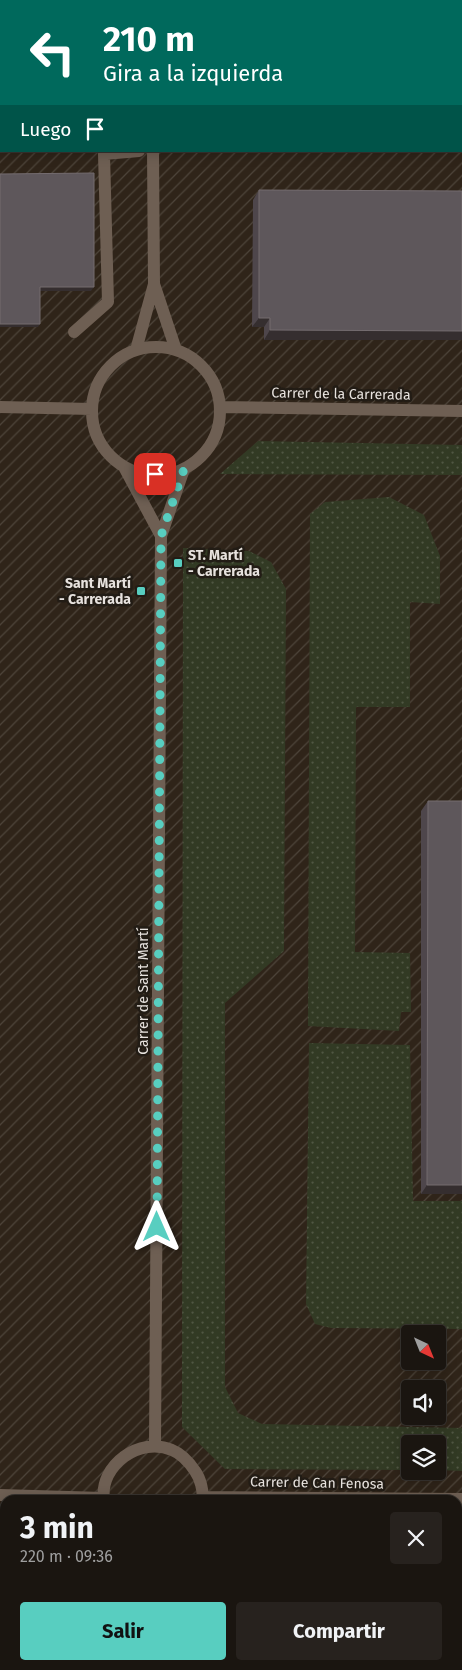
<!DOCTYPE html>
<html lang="es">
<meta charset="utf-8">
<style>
body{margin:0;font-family:"Fira Sans",sans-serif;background:#27221e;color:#f1f3f6;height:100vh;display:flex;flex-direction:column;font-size:19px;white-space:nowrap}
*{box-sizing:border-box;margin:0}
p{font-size:16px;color:#9f9f9f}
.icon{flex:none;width:28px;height:28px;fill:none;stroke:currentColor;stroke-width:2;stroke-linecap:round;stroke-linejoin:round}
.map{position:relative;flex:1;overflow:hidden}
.side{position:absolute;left:0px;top:1495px;width:462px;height:175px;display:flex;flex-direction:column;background:#1a1510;border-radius:15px 15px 0 0;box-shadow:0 2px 12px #0003,0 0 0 1px #383430}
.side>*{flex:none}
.hud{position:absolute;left:0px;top:0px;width:462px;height:152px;box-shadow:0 2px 12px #0003,0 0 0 1px #383430;background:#00695c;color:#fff;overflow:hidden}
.needle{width:32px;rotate:137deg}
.fabs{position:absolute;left:401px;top:1325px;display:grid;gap:10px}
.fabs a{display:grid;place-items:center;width:45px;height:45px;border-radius:5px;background:#1a1510;box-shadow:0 2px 12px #0003,0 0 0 1px #383430;font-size:25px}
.pin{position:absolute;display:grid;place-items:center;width:42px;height:42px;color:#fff;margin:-21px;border-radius:10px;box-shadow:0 2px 8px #0006}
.me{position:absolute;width:55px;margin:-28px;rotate:0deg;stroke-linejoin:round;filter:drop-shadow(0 0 4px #0008)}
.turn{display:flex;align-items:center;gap:18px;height:105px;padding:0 20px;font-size:22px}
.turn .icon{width:65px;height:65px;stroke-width:2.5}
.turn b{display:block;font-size:35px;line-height:42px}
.then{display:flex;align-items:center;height:48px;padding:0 20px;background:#0003;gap:10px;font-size:19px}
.round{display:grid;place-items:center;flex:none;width:52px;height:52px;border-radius:5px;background:#27221e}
.summary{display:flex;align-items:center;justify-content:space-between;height:85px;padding:0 20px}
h1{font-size:30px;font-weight:700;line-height:38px}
.button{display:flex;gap:10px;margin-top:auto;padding:10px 20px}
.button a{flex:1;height:58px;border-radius:5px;background:#58cec0;color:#111;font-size:20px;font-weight:700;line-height:58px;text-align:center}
.button a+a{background:#27221e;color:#f1f3f6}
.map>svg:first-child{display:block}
.industrial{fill:url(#industrial-furrows);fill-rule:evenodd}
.grass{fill:url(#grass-dots)}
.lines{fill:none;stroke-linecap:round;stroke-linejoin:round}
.lane{stroke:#6e5f53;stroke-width:12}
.street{stroke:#6e5f53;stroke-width:12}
.wall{fill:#4e464b}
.shaded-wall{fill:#352e2f}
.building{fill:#5e575b;stroke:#746c6f}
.route{stroke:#58cec0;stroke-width:9;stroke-dasharray:0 16.2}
.poi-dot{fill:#58cec0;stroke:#221c15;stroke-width:2}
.labels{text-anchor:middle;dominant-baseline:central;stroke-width:5;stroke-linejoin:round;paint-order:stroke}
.street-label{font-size:14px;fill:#e7e2de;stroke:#221c15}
.poi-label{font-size:14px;font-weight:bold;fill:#e7e2de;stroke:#221c15;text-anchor:start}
</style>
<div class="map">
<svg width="462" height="1670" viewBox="0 0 462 1670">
<defs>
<pattern id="industrial-furrows" width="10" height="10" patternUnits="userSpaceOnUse" patternTransform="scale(1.25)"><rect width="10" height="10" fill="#2f2419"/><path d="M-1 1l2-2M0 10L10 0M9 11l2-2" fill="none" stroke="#4d443a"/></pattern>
<pattern id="grass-dots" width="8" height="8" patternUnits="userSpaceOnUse" patternTransform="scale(1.25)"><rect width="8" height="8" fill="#323a24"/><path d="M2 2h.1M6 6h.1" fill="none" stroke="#505643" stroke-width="1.8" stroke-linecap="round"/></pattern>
</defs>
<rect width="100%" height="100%" fill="#221c15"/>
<path class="industrial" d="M0 0H462V1670H0ZM1 1H461V151H1ZM410 1334H438V1361H410ZM410 1389H438V1416H410ZM410 1444H438V1471H410ZM5 1500H458V1665H5Z"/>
<path class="grass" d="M258 441 462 445V475L220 474Z
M389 497 424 515 440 556V604L410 602V707H356L355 952 410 953 411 1012H401L399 1031 308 1026 310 514 325 502Z
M183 548 249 551 271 562 286 589 284 951 225 1003V1387L238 1413 262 1424 462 1428V1471L438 1470V1444H410V1470L225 1469 182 1427Z
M309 1043 410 1045 413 1201H462V1329L331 1328 315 1324 306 1304Z"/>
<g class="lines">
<path class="lane" d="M0 112H1
M461 135H462
M74 332 108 302 104 154 139 151
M458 1555H462
M150 1670V1665
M188 1670V1665
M254 1670V1665"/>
<path class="street" d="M152 0V1
M154 284 176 350
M92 411a64 64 0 1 1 128 0a64 64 0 1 1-128 0Z
M136 350 154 284 153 151
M0 407 92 409
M220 407 462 411
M124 467 161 536
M155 1446 161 536 184 469
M0 1495 103 1498
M202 1497 462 1499
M104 1500C99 1465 140 1436 172 1450 182 1454 189 1462 195 1471 200 1478 204 1491 202 1500"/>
</g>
<path class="wall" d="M222 0H462V100H461V1H222Z
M259 190 462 191V340H264V327H252L253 200Z
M428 801H462V1194H421V811Z"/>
<path class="shaded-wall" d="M40 287H94L91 291H38Z
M259 318H270L264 327H252Z
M0 324H40L38 327H0Z
M270 330 462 331V340H264Z
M427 1185H462V1194H421Z"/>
<path class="building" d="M229 0H462V90H461V1H229Z
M94 173V287H40V324H0V174Z
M259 190 462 191V331L270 330V318H259Z
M428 801H462V1185H427Z
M0 1553H5V1665H77V1670H0Z"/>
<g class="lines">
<path class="route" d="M155 474H165L184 469 161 536 157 1227"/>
</g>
<g class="poi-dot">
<rect x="173" y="558" width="10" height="10" rx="2.5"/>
<rect x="136" y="586" width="10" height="10" rx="2.5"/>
</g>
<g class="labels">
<g class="street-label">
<text transform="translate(341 394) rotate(1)">Carrer de la Carrerada</text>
<text transform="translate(143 991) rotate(-90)">Carrer de Sant Martí</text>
<text transform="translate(317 1483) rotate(1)">Carrer de Can Fenosa</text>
</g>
<g class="poi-label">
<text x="188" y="555">ST. Martí<tspan x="188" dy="16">- Carrerada</tspan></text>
<text x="131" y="583" text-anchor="end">Sant Martí<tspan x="131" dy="16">- Carrerada</tspan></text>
</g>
</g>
</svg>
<div class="fabs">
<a><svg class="needle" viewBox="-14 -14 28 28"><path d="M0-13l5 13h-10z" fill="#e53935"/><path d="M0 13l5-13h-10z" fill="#9f9f9f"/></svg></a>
<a><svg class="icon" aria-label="sound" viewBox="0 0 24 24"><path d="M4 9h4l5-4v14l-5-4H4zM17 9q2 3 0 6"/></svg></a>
<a><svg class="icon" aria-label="layers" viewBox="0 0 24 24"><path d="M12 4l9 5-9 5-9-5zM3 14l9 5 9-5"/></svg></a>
</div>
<div class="pin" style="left:155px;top:474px;background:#d93025"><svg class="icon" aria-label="arrive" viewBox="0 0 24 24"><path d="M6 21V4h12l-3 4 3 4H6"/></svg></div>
<svg class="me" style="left:157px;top:1227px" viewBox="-20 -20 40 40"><path d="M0-17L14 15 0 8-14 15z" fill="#58cec0" stroke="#fff" stroke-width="4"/></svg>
<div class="hud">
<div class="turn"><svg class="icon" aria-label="left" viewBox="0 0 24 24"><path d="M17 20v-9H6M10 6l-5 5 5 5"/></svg><div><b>210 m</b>Gira a la izquierda</div></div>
<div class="then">Luego<svg class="icon" aria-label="arrive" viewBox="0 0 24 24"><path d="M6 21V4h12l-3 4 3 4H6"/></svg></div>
</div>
<section class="side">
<div class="summary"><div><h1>3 min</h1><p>220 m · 09:36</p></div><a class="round"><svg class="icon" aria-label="close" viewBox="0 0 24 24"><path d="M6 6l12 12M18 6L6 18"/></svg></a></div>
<div class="button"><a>Salir</a><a>Compartir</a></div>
</section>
</div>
